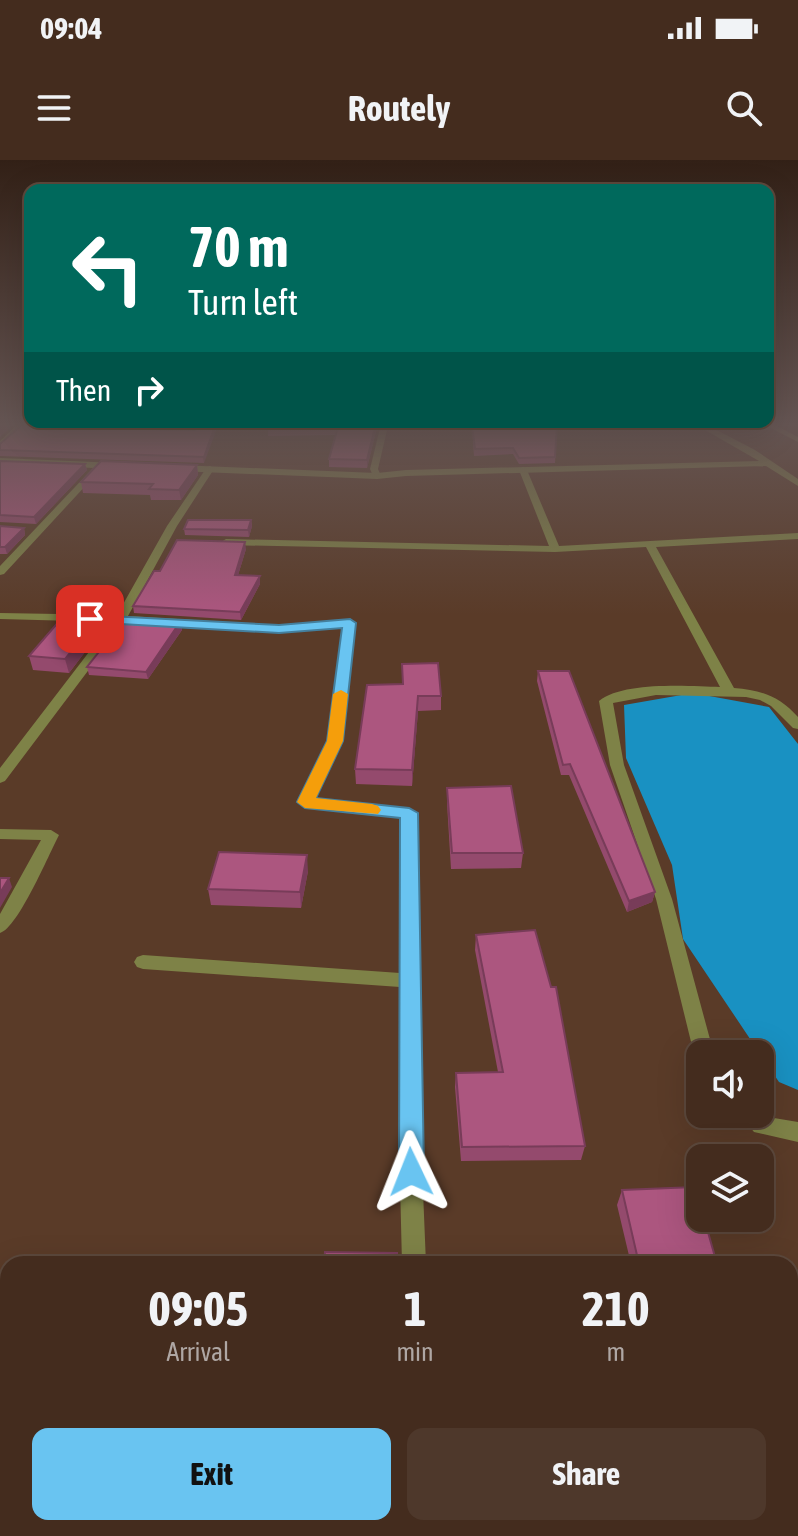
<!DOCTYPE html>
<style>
body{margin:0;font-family:"Asap Condensed",sans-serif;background:#4e382b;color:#f1f3f6;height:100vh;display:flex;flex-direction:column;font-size:30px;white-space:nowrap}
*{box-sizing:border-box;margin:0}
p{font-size:26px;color:#afa7a4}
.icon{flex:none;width:44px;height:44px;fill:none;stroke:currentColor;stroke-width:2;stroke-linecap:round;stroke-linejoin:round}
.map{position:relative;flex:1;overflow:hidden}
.details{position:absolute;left:0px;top:1096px;width:798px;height:280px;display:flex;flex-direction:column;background:#442c1e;border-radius:24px 24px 0 0;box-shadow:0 8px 32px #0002,0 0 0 2px #5c483c}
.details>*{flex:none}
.guide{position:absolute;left:24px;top:24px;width:750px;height:244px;border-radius:16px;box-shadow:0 8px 32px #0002,0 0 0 2px #5c483c;background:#00695c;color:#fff;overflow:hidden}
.controls{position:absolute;left:686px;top:880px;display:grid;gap:16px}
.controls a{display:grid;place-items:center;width:88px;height:88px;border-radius:16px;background:#442c1e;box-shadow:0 8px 32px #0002,0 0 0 2px #5c483c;font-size:40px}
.pin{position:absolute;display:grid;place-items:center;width:68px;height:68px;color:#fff;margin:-34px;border-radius:16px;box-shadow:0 4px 12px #0006}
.me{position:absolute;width:88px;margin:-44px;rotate:358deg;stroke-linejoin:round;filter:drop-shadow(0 0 6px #0008)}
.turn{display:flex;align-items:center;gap:28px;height:168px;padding:0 32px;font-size:36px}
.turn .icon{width:104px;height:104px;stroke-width:2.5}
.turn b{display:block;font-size:56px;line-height:68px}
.then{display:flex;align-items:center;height:76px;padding:0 32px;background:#0003;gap:16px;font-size:30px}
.eta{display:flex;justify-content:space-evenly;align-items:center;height:136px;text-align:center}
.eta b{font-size:48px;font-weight:700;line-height:56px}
.primary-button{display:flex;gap:16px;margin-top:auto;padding:16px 32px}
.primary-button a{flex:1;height:92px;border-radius:16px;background:#69c4f1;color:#111;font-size:32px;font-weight:700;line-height:92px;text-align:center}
.primary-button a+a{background:#4e382b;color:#f1f3f6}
.status{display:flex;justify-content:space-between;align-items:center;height:56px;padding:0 40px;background:#442c1e;direction:ltr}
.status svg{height:22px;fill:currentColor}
header{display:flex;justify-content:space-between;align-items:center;height:104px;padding:0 32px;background:#442c1e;font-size:36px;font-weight:700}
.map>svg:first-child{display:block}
.water{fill:#1991c2}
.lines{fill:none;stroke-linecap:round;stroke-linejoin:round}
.minor{fill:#7e8247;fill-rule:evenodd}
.tertiary{fill:#7e8247;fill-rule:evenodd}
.wall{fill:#944a6d}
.shaded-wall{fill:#783c59}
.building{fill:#ac567f;stroke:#783c59;stroke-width:2}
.route{fill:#69c4f1;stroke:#447f9d;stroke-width:2}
.slow{fill:#f59e0b}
</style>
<div class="status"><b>09:04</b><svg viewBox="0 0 49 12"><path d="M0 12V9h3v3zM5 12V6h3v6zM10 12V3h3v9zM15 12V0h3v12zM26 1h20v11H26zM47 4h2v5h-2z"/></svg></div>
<header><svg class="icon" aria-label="menu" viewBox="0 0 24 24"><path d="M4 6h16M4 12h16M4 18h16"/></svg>Routely<svg class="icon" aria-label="search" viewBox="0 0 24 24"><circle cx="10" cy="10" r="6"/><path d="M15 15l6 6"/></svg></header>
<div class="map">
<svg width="798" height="1376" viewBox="0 0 798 1376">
<rect width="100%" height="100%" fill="#5a3b28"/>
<path class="water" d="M693 533 769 547 798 584V930L779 922 683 779 672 705 626 598 624 545Z"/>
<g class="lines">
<path class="minor" d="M19 263H27L0 289V281Z
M385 263H393L391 265 491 264 495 266 491 268 387 270 378 309 381 316 377 319 374 318 370 309 380 268Z
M535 263H697L693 265 538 267Z
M761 263H771L798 277V282Z
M210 306 214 309 177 366 128 456 279 465 350 459 356 463 342 581 314 638 409 648 417 653 421 982 426 1104H402L399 982 400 827 143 809 137 807 134 802 137 797 143 795 400 813 401 657 305 647 297 642 328 581 344 467 279 473 124 463 5 621 0 623V608L112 462 0 459V453L117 455 167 366 207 307Z
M94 307 101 309 4 414 0 415V406Z
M523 307 527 310 559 386 798 373V379L656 387 734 528C761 530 779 536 798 557V569L793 568 771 546 760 540 746 537 656 535 613 543 624 605 672 739 714 894H700V901L694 894 656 739 610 605 599 541C623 521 690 526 720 527L646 387 555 392 226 385 221 382 226 379 549 386 519 310Z
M0 669 51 670 59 675C49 694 18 768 0 773V754L41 680 0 679Z
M760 950 768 957 798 962V982L754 972 739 954H760Z
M409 1368H437V1376H409Z"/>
<path class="tertiary" d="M693 263H703L755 290 798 319V326L766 306 406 316 377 319 177 311 173 308 177 305 377 313 406 310 759 301Z
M0 298 118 303 122 306 118 309 0 304Z"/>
</g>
<path class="wall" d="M154 263 151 269 195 270 200 263 204 303 0 296V284Z
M268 263H384L377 267 367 308 329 307V299L336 275 268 276Z
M557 264 555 303 519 304 513 294 474 296 472 266Z
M0 301 85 304 87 310 36 364 0 362Z
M197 305 198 315 181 340H151L150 335 83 333 81 322Z
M251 360 252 366 249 377 185 375 184 369Z
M0 366 24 368 25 375 7 394H0Z
M246 389 238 415 260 416V424L241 460 134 453 133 446 160 411Z
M180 462 182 470 148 519 89 515 87 507Z
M98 475 69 513 33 510 29 496Z
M402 504 441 536V550L418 551 412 626 356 624 355 609 402 524Z
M538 511 655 732 652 742 627 752 569 615H561L537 521Z
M447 628 523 693 521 708 451 709 447 643Z
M308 711 301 748 211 745 208 729Z
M476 775 585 986 581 1000 461 1001 455 927 456 913 498 912 475 790Z
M622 1030 717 1104H631L617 1045Z"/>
<path class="shaded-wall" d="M7 263H15L0 277V269Z
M216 263H219L204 303V297Z
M376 263H384L377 267 367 308V300Z
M85 304 87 310 36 364 34 357Z
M197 305 198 315 181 340 179 330Z
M251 360 252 366 249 377 248 370Z
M24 368 25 375 7 394 5 387Z
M245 382 246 389 236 422 235 415Z
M260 416V424L241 460 240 452Z
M95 461 98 475 69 513 65 499Z
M180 462 182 470 148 519 146 512Z
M418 536V551L412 626V610Z
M307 695 308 711 301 748 300 732Z
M9 718 12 727 0 748V733Z
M655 732 652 742 627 752 629 741Z"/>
<path class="building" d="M0 263H7L0 269Z
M24 263H151L148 269 195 270 200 263H216L204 297 0 290V284Z
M268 263H376L367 300 329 299 338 267 268 268Z
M557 264 555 297 519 298 513 288 475 289 472 266Z
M0 301 85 304 34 357 0 355Z
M101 301 197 305 179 330 149 329 153 324 81 322Z
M188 360H251L248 370 184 369Z
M0 366 24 368 5 387H0Z
M177 380 245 382 235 415 260 416 240 452 133 446 154 411H160Z
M61 459 95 461 65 499 29 496Z
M125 459 180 462 146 512 87 507Z
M438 503 441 536H418L412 610 355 609 367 525 403 524 402 504Z
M538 511H569L655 732 629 741 570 604 563 605Z
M511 626 523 693H452L447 628Z
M219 692 307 695 300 732 208 729Z
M0 718H9L0 733Z
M535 770 551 827H556L585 986 462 987 456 913 503 912 476 775Z
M695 1027 700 1045V1058H704L717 1104H639L622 1030Z
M325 1092 397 1093V1104H324Z"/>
<linearGradient id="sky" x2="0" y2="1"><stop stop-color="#322016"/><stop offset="0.58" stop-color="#655553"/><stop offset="1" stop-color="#655553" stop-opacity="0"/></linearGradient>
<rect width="798" height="455" fill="url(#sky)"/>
<path class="route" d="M90 455 279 465 350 459 356 463 343 581 316 638 409 648 418 653 424 1012 420 1021 411 1024 403 1021 399 1012 400 658 305 648 297 642 327 581 342 468 279 473 86 462V456Z"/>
<path class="slow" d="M341 530 348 534 343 581 316 638 372 644 378 646 381 650 378 654 305 648 297 642 327 581 333 534Z"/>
</svg>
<div class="controls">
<a><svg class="icon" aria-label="sound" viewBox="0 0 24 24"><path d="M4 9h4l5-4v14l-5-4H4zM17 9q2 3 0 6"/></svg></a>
<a><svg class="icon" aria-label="layers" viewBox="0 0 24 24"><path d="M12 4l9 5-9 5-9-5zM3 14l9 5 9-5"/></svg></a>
</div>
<div class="pin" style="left:90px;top:459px;background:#d93025"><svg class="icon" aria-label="arrive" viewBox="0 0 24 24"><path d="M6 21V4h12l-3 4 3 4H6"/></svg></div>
<svg class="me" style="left:411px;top:1012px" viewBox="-20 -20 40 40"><path d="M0-17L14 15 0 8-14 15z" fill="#69c4f1" stroke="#fff" stroke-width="4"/></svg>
<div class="guide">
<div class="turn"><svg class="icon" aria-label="left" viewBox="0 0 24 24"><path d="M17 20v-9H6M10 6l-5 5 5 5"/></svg><div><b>70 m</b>Turn left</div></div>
<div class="then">Then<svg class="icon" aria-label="right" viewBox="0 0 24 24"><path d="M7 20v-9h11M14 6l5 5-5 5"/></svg></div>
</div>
<section class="details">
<div class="eta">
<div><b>09:05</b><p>Arrival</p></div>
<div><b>1</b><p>min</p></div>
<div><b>210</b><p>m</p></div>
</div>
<div class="primary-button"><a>Exit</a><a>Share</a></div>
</section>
</div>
